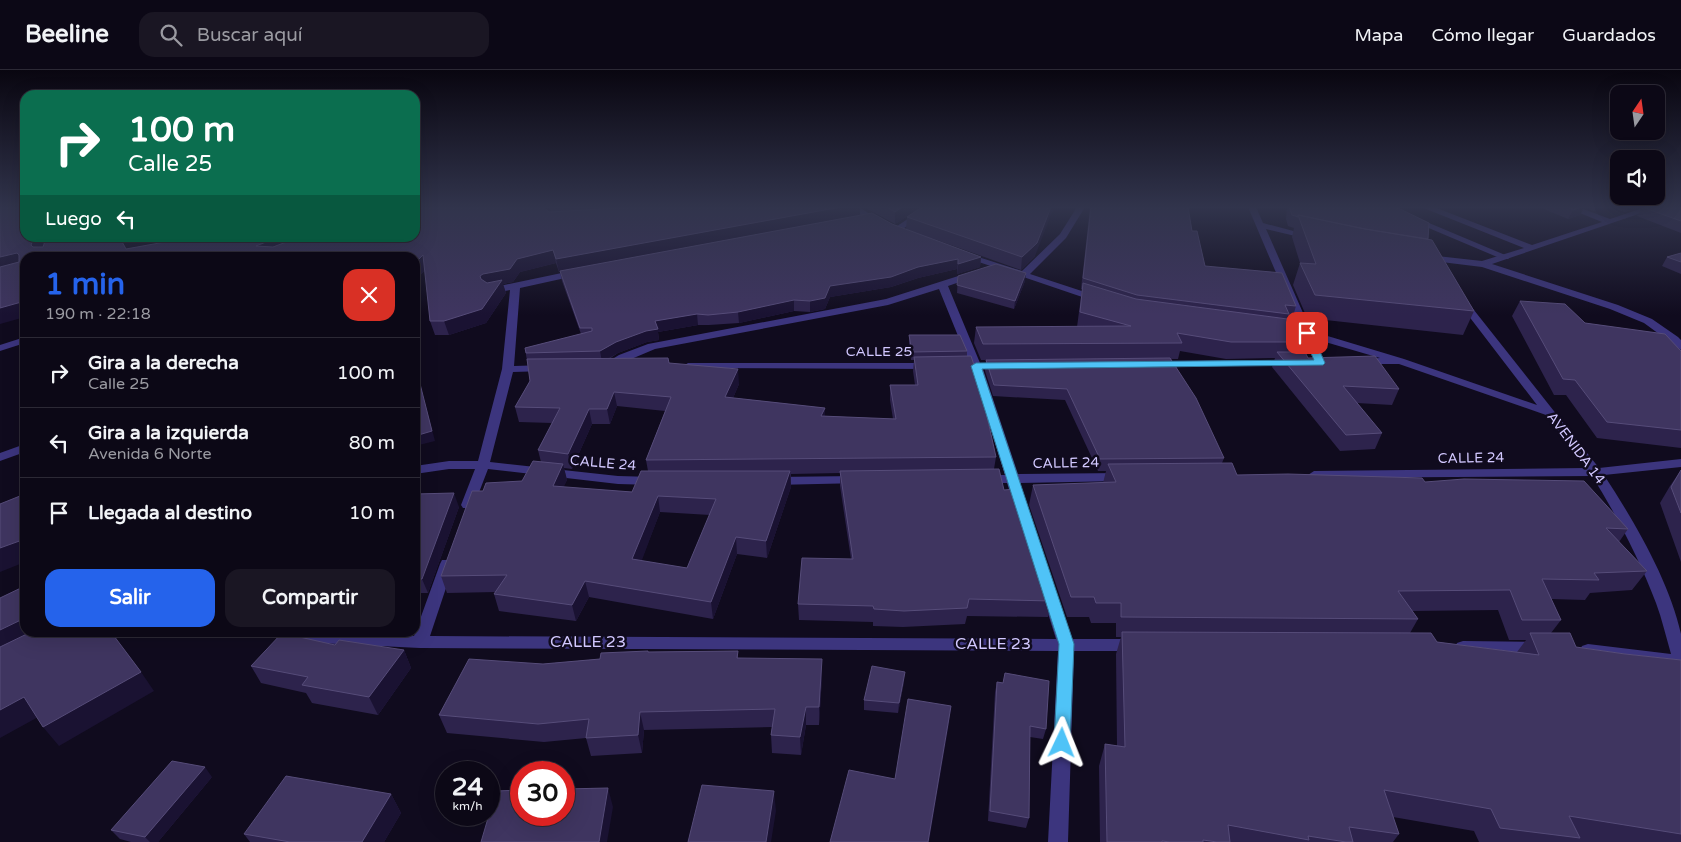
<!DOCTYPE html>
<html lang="es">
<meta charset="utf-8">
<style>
body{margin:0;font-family:"Varela Round",sans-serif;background:#1a1623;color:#f1f3f6;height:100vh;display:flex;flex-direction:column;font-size:19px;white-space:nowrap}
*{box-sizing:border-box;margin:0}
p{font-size:16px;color:#9a9aa1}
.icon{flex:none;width:28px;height:28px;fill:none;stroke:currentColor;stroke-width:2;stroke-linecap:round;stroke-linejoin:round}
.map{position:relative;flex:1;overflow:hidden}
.details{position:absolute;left:20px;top:182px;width:400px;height:385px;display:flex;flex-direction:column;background:#0c0816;border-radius:15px;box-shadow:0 5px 20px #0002,0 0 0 1px #2c2935}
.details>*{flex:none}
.hud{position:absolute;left:20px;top:20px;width:400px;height:152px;border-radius:15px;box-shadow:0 5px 20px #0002,0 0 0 1px #2c2935;background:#0b6e4f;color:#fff;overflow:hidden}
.needle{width:32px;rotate:13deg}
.controls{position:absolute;left:1610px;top:15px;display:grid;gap:10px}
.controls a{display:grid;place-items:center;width:55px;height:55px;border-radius:10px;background:#0c0816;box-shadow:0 5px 20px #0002,0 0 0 1px #2c2935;font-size:25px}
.speed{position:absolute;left:435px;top:691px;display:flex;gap:10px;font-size:25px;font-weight:700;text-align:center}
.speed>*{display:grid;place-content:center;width:65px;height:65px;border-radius:50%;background:#0c0816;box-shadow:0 5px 20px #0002,0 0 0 1px #2c2935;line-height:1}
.speed small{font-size:12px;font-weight:400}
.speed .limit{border:8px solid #d22;background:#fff;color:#111}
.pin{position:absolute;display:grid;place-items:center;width:42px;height:42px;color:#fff;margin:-21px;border-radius:10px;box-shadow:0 2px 8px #0006}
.me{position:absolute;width:55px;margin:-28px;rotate:2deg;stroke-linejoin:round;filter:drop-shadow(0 0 4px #0008)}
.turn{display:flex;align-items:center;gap:18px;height:105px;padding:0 25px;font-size:22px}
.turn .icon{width:65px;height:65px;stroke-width:2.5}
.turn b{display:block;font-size:35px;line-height:42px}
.then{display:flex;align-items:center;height:48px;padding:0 25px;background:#0003;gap:10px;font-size:19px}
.round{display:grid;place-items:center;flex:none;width:52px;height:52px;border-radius:15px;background:#1a1623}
.head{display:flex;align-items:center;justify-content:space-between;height:85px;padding:0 25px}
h1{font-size:30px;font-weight:800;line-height:38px;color:#2563eb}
.button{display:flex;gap:10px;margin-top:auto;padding:10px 25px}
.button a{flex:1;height:58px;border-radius:15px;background:#2563eb;color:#fff;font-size:20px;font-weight:800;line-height:58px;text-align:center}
.button a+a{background:#1a1623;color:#f1f3f6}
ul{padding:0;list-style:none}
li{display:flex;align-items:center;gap:15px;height:70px;padding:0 25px;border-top:1px solid #2c2935}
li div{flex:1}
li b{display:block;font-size:19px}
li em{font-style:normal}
header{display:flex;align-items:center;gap:30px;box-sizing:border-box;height:70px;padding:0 25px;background:#0c0816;border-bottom:1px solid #2c2935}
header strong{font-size:24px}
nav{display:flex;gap:28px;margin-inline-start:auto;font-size:18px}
.search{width:350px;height:45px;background:#1a1623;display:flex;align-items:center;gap:12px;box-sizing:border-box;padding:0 18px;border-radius:15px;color:#9a9aa1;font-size:19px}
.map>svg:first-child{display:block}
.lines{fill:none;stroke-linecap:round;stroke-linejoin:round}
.service{fill:#3c357e;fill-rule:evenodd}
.minor{fill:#3c357e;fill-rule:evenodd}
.wall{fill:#2d234c;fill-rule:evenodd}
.shaded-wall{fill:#1a1232}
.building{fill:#3f3560;stroke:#564c79;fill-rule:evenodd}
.route{fill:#4fc3f7;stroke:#337fa1}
.labels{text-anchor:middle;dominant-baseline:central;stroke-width:5;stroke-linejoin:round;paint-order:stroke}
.street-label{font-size:14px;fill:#d2c8ff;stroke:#100b1e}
.near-street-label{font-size:16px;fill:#d2c8ff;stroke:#100b1e}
</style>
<header>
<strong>Beeline</strong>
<div class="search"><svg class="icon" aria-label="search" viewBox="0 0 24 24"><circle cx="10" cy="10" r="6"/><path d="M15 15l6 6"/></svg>Buscar aquí</div>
<nav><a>Mapa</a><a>Cómo llegar</a><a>Guardados</a></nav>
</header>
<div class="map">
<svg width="1681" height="772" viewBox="0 0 1681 772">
<rect width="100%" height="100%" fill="#100b1e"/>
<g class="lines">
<path class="service" d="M1379 137H1391L1510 187 1508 189H1502Z"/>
<path class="minor" d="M848 137H859L882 152 875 154Z
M926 137H937L898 162 891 160Z
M1077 137H1085L1066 168 1030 204 1100 227V231H1094L961 186 963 184H969L1022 201 1060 164Z
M1248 137H1256L1263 153 1312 166 1308 169 1266 159 1311 261 1404 289 1537 335 1458 232 1463 229 1466 230 1599 398 1681 389V397L1604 405C1634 451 1669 510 1681 564 1681 574 1681 587 1681 598L1588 586 1582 584 1580 580 1582 576 1588 574 1671 584C1666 567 1662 549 1656 533 1639 488 1617 446 1592 406L1309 408 1308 405 1314 401 1586 398 1546 345 1399 294H1359L1358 292 1359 290 1380 288 1315 269 1325 293 1324 295H1316L1303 266 1284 263 1279 260 1284 257 1300 259Z
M1421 137H1434L1532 175 1602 152 1565 137H1578L1610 149 1646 137H1659L1492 194 1618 235 1652 249 1678 267 1681 270V280L1644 253 1610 239 1482 197 1425 190V186L1428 185 1482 191 1524 178Z
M576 200 579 201V205L520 218 514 296 546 295 551 298 546 301 513 302 490 392 618 406 654 407 660 411 654 415 618 414 488 399 473 438H463L461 435 475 399H449L415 404V396L449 391H478L502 299 510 220 490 224 485 221 490 218Z
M974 201 979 204 977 206 948 216 980 293H1000L1005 296 1000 299H983L1018 404 1122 403 1128 407 1122 411 1020 413 1072 569H1136L1142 571 1144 575 1142 579 1136 581H1074L1068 772H1048L1058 581 420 578 297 572 295 568 297 564 301 562 414 566 440 494 442 490H452L454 494 430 566 1056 569 1007 413H984L978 409 984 405H1005L972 299H958L953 296 958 293H969L939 219 888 235 655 279 610 298H602L601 296 619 285 648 274 886 229Z
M25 267V273L0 281V275Z
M1290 290 1294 291 1295 293 1294 295 1158 297 1153 294 1158 291Z
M688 293H930L935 296 930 299 684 298 683 296Z
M25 374V382L0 391V383Z
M857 406 862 407 863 410 862 413 774 415 768 411 774 407Z
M1463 571 1536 572 1542 574 1544 578 1542 582 1536 584 1463 583 1457 581 1455 577 1457 573Z"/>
</g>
<path class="wall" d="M0 137 46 168 42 177 126 179 415 168V137H860V146L892 154 906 159 907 147 1035 186 1021 200 931 168 981 187 980 197 957 204V199L918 208 891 217 830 227 825 239 810 242 794 241 739 253 709 255H698L658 262 659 270 647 272 618 283 609 289 669 293 739 314 733 328 825 338V346L893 349 890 330V315H915L913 301 914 290H911L909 274V265L967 281V286L996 387 994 399 1051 531 1048 547 967 546 965 554 903 557 873 556V552L799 550 798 534 851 489 840 416V403L791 404V417L767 488 737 484 713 549 589 527 576 551 499 541 494 524 496 522 447 523 441 506 483 421 522 411 541 392 538 380 552 353 519 352 515 337 530 311 525 278 581 264 562 211 560 202H559L556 193 520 202 513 212 503 214 506 223 486 253 449 265H435L430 251 425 200 415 210V188H25L0 254ZM617 336 665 341 646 390 648 401 632 422 563 417 567 410 564 398 572 399 592 354H610ZM660 442 710 445 687 498 641 491Z
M864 137H922L895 154Z
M1090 137H1188L1192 161 1205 196 1296 236 1293 246H1288L1287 249 1303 272 1299 282 1308 288 1399 319 1392 335 1357 333 1382 363 1375 379 1340 381 1272 297 1275 288 1226 289 1180 281 1178 289H1171L1224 388 1222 393 1237 405 1425 412 1628 459 1619 472 1647 501 1632 520 1590 523 1585 530 1551 529 1561 550 1551 563 1576 577 1625 584 1681 590V772H1479L1474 761 1393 747 1399 764 1393 772H1100L1099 696 1105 674 1117 676 1116 584 1121 567H1116V553H1091L1089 547H1067L1029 435 1033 415 1103 413 1106 401H1098L1065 330 993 326 985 301 986 290H981L974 273 976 257H1077L1082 219H1081ZM1498 540 1509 570H1526L1517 582 1437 572 1410 563 1418 549 1412 541Z
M1287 137H1396L1428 169 1474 241 1463 265 1307 248 1293 215 1300 193 1292 167 1294 158 1288 156 1286 149Z
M1539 137H1584L1580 145 1568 149Z
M1584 137H1604L1593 141Z
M1612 137H1639L1625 142Z
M1642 137H1681V163L1637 146Z
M1681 183V204L1662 196 1667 187Z
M958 206 1025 211 1014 239 957 223Z
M1520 231 1585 253 1681 281V378L1597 368 1566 325H1554L1512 246Z
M1681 400V492L1660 433 1670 416Z
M415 424 459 437 428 523H415Z
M404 580 411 598 378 645 312 633 306 623 261 613 251 596Z
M738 581V588L822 607 819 655H806L801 685 772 683 771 665 772 657 644 660 642 683 591 686 586 668 544 672 447 663 439 645 543 594 600 589 648 582Z
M1005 603 1046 659 1043 669 1030 667 1029 748 1026 758 988 751 995 622 997 612 1003 613Z
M904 612 898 643 864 640V630Z
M212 707 158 772H131L120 769 111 760Z
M391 724 401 743 384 772H250L244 764Z"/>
<path class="shaded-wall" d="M543 137H550L551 144Z
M841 137H860V146L559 202 556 189Z
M902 137H922L895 154V142Z
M1051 137H1054L1035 186 1021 200 1022 187Z
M1581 137H1584L1580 145 1568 149 1573 140Z
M1595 137H1604L1593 141Z
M1628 137H1639L1625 142Z
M34 168H46L38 187 31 175Z
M276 168H312L263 188 256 176Z
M553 180 556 193 520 202 513 212 503 214 506 223 486 253 449 265 444 251 480 206 483 204 517 189Z
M17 183 25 196 0 202V187Z
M423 185 427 198 415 210V193Z
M981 187 980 197 957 204 958 194Z
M958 189 957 199 918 208 891 217 830 227 825 239 810 242V231L830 216Z
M1026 203 1025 211 1014 239 1015 231Z
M794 230V241L739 253 738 242Z
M25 231V247L0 254V238Z
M697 244 698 255 658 262 659 270 647 272 618 283 602 292 600 281 655 251Z
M738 299 739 314 727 342 725 327Z
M418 306 435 371 415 376V366Z
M614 322 617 336 610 354 607 339Z
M825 338V353L821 346Z
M589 339 592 354 572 399 568 384Z
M563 394 567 410 557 432 553 416Z
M790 401 791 417 767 488 766 471Z
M454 423 459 437 428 523 422 509Z
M658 426 660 442 636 506 632 489Z
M736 467 737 484 713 549 711 532Z
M25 469V492L0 502V478Z
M585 511 589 527 576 551 572 535Z
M25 548V562H47L0 587V560Z
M404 580 411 598 378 645 369 627Z
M822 589V607L819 655V637Z
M141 602 154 621 59 676 43 657Z
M905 602 904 612 898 643 899 633Z
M24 627 40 646 0 668V640Z
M951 636 949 654 929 772H928Z
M806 637V655L801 685 800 667Z
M640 642 644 660 642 683 638 665Z
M205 697 212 707 158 772H150L145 767Z
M608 718 613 737 607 772H599Z
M774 721 776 741 771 772H766Z
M391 724 401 743 384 772H362Z"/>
<path class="building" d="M0 137H25V168H34L31 175 33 177H43L46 168H120L126 179 187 168H276L256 176 273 177 297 168H415V137H543L549 142 639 137H841L556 189 553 180 517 189 510 199 483 204 480 206 481 209 487 213 502 210 482 239 444 251H430L423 185 415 193V188H25V231L0 238V197L19 192V185L17 183 0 187Z
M887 137H902L895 142Z
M922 137H1051L1037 173 1022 187 907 147Z
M1091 137H1188L1192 161H1197L1205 196 1282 203 1296 236 1285 235 1289 244 1137 225 1083 208Z
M1289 137H1396L1429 153 1428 169 1365 159 1298 145V147L1292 145Z
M1567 137H1581L1573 140Z
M1642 137H1681V151Z
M872 143 892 154 981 187 958 194V189L918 197 891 207 830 216 825 228 810 231 794 230 738 242 708 245 697 244 655 251 658 259 646 261 616 272 600 281 526 283 525 278 592 261V258H580L560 201Z
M1298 145 1365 159 1432 170 1474 241 1315 225 1300 193 1316 194Z
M1681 183V192L1667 187Z
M996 194 1026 203 1015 231 957 215 958 206Z
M1083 213 1136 229 1295 250 1303 272H1231L1177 263 1182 273 983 274 976 257 1131 256 1080 242Z
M1520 231 1565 234 1585 253 1665 264 1681 281V360L1607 352 1575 310 1563 309Z
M909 265H960L967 281 912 282Z
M1277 282H1305L1308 288 1375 286 1399 319 1343 316 1382 363 1346 365Z
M971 286 979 310 996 387 646 390 671 327 614 322 607 339H589L568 384 538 380 560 338 515 337 530 311 527 289 668 288 669 293 738 299 725 327 825 338 821 346 896 349 890 315H918L914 287Z
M1170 288 1196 328 1224 388 1100 389 1067 319 994 315 986 290Z
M418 306 432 361 415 366V307Z
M533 391 563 394 553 416 632 422 641 401H790L766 471 736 467 711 532 585 511 572 535 494 524 507 505 441 506 472 421H483L486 413 522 411ZM658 426 716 429 687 498 632 489Z
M1232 393 1237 405 1288 404 1422 408 1425 412 1464 409 1584 411 1628 459 1606 458 1647 501 1594 503 1599 510 1542 509 1561 550H1522L1510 520 1398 521 1418 549 1121 547V533H1096L1094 527H1071L1033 415 1116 412 1108 394Z
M999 399 1004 420 1015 419 1051 531 969 529 967 538 904 541 874 539 873 536 798 534 802 488 853 489 840 401Z
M1681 400V443L1671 417Z
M454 423 422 509H415V424Z
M25 424V469L0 478V434Z
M25 516V548L0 560V528Z
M31 562H111L141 602 43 657 24 627 0 640V577Z
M1122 562 1431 563 1437 572 1539 585 1530 563H1570L1576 577 1625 584 1681 590V764L1569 746 1580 768 1500 758 1491 739 1384 720 1399 764 1349 757 1353 772H1346L1308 766 1309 770 1228 755 1230 772H1217L1203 770V772H1170L1162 771V772H1107L1105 674 1125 677Z
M282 563 335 575 339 570 404 580 369 627 302 615 308 607 251 596Z
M648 581V582L738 581 737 588 822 589 819 637H806L800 667 771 665 775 639 640 642 638 665 586 668 589 649 538 654 439 645 469 589 543 594 600 589 601 583Z
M872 596 905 602 899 633 864 630Z
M1005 603 1049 611 1046 659 1030 656 1029 748 990 741 997 612 1003 613Z
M908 629 951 636 928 772H830L849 700 895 709Z
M172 691 205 697 145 767 111 760Z
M286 706 391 724 362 772H290L244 764Z
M702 715 774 721 766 772H688Z
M608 718 599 772H481L496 721 521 720V745H564V719Z"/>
<linearGradient id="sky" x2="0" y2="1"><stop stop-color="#090610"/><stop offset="0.56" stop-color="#31344c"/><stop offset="1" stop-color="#31344c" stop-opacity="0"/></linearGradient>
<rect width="1681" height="245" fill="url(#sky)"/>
<path class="route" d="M1304 261H1310L1312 263 1325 293 1323 295 982 299 1074 574 1070 673 1068 678 1062 680 1057 678 1054 673 1059 574 971 296 976 293 1314 290 1302 263Z"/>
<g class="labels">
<g class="street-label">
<text x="879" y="281">CALLE 25</text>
<text transform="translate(1576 378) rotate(53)">AVENIDA 14</text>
<text transform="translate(1471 388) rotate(-1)">CALLE 24</text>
<text transform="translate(603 393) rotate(5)">CALLE 24</text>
<text transform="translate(1066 393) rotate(-1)">CALLE 24</text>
</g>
<g class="near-street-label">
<text x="588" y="572">CALLE 23</text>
<text x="993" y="574">CALLE 23</text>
</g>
</g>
</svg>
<div class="controls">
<a><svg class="needle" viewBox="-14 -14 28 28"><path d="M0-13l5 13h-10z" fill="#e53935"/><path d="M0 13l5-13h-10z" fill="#9a9aa1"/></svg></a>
<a><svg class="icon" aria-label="sound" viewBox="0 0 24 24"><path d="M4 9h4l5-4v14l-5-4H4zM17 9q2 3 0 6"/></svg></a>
</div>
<div class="speed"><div>24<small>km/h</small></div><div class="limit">30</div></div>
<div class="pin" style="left:1307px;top:263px;background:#d93025"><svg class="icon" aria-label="arrive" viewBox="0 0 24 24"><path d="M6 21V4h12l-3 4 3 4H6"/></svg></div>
<svg class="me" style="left:1062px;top:673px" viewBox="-20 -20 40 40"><path d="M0-17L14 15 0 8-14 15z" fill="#4fc3f7" stroke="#fff" stroke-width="4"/></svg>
<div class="hud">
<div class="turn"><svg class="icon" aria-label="right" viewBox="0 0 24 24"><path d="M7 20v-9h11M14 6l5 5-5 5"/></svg><div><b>100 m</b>Calle 25</div></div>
<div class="then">Luego<svg class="icon" aria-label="left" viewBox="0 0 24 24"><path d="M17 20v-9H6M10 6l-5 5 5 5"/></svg></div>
</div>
<section class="details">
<div class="head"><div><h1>1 min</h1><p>190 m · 22:18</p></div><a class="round" style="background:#d93025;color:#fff"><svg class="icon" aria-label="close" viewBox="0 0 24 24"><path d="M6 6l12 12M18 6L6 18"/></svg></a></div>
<ul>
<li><svg class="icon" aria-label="right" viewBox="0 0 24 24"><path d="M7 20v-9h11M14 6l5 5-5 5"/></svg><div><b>Gira a la derecha</b><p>Calle 25</p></div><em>100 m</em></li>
<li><svg class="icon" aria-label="left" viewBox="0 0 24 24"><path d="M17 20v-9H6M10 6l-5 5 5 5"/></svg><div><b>Gira a la izquierda</b><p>Avenida 6 Norte</p></div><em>80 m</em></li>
<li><svg class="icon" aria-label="arrive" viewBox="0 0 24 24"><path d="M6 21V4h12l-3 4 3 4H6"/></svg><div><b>Llegada al destino</b></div><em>10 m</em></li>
</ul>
<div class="button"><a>Salir</a><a>Compartir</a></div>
</section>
</div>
